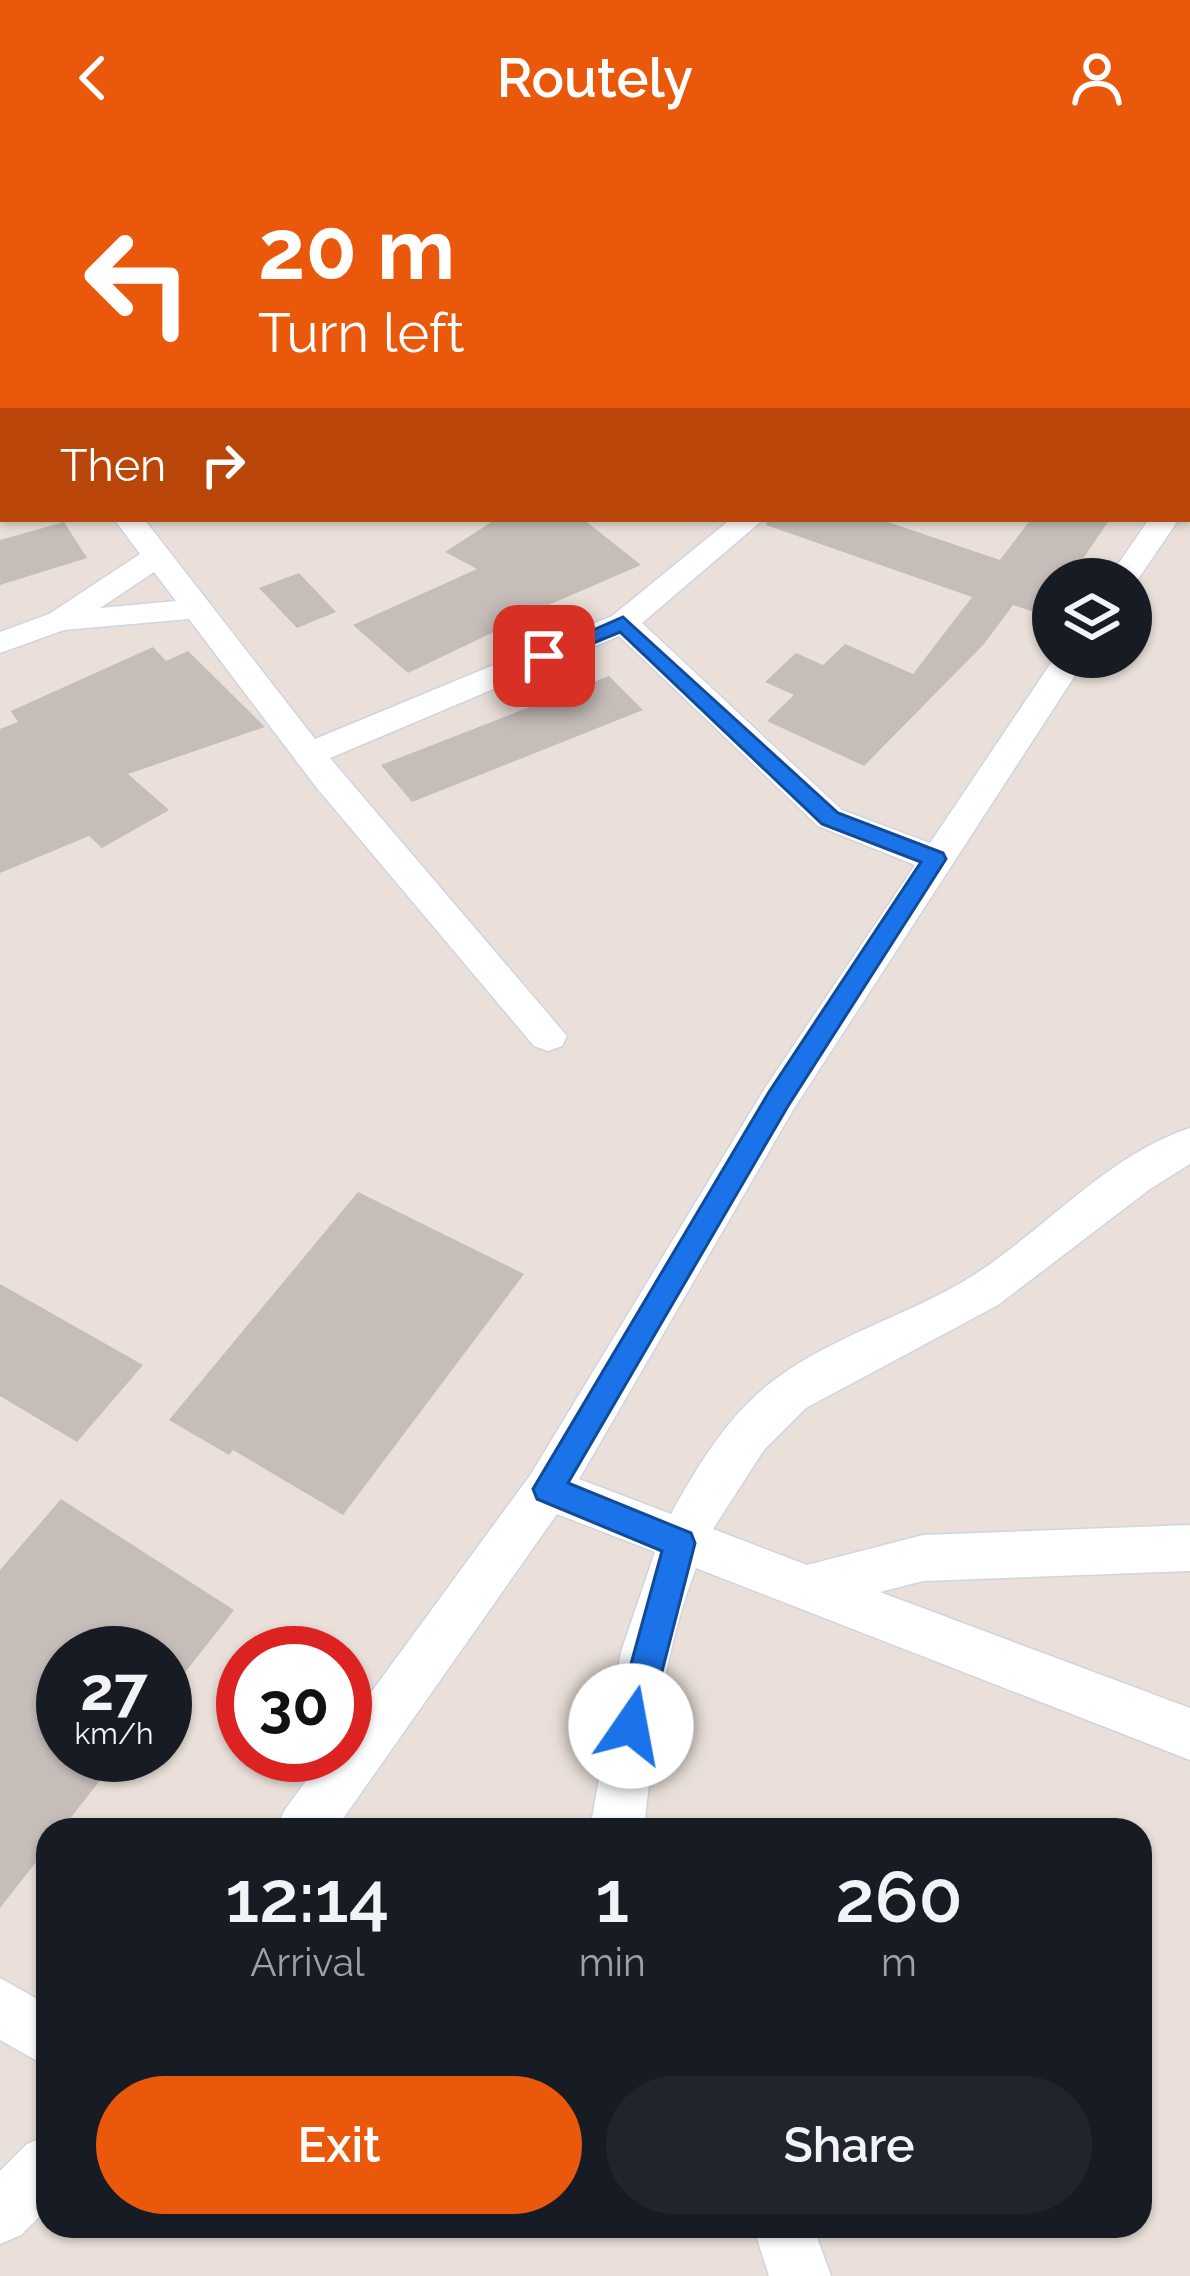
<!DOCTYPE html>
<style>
body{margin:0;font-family:Raleway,sans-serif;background:#20242c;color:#f1f3f6;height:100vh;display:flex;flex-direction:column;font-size:45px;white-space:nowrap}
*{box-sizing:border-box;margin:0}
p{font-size:39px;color:#9ea1a6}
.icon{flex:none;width:66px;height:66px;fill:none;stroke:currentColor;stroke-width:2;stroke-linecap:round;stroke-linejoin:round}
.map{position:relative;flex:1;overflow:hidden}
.details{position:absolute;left:36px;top:1662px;width:1116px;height:420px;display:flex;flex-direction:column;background:#171b24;border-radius:36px;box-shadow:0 3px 9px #0004}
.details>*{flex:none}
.banner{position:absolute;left:0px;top:0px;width:1191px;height:366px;box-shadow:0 3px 9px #0004;background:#ea580c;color:#fff;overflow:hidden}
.buttons{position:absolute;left:1032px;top:402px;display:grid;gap:24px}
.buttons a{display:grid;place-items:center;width:120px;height:120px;border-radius:50%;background:#171b24;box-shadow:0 3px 9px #0004;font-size:60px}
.speed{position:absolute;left:36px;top:1470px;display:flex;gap:24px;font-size:60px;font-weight:700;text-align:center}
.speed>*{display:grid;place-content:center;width:156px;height:156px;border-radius:50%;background:#171b24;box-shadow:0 3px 9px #0004;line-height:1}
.speed small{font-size:30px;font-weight:400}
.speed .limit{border:18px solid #d22;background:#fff;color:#111}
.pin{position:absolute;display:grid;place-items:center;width:102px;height:102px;color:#fff;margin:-51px;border-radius:24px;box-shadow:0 6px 18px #0006}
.me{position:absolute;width:132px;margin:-66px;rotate:12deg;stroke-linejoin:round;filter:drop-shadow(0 0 9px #0008)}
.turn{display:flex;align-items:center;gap:42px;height:252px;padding:0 60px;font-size:54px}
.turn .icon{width:156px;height:156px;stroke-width:2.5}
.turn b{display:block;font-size:84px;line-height:102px}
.then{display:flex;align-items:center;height:114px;padding:0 60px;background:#0003;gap:24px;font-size:45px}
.eta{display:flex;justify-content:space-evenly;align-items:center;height:204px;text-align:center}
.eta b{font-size:72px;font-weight:600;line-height:84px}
.cta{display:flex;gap:24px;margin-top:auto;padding:24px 60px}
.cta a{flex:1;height:138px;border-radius:72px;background:#ea580c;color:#fff;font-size:48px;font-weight:600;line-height:138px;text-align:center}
.cta a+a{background:#20242c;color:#f1f3f6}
header{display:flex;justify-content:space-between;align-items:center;height:156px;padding:0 60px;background:#ea580c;color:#fff;font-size:54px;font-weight:600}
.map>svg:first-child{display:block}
.building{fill:#c6bdb9}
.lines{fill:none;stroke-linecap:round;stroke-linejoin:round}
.minor-casing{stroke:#ced5e1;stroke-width:3}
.minor{fill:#fff;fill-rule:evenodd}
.route{fill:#1a73e8;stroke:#114b97;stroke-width:3}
</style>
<header><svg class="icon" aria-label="back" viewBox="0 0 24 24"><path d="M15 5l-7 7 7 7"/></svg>Routely<svg class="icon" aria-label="person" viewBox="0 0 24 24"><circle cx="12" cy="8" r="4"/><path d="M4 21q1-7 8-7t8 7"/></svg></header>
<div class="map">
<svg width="1190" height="2120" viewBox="0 0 1190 2120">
<rect width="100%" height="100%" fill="#eae0d9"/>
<path class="building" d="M496 363H583L641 409 495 472 498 474 408 517 353 469 477 413 445 396Z
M768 363H879L1000 404 1031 363H1110L1069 423H1053V447L1044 459 1013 449 984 488 864 610 767 565 794 539 765 526 796 497 823 509 845 488 913 518 972 441 766 369Z
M64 366 87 402 0 429V384Z
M299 417 336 456 297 472 259 432Z
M153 491 166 505 188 495 265 571 128 618 169 654 102 692 89 680 0 717V573L18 566 11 555Z
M609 520 643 554 412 646 381 609Z
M358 1036 524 1118 343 1359 233 1294 229 1299 169 1264Z
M0 1128 143 1209 77 1286 0 1240Z
M61 1343 234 1454 165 1542V1497H63V1599H120L61 1674H48V1691L0 1752V1414Z"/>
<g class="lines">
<g class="minor-casing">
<path id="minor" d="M593 0H621L623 3H595Z
M1029 0H1055L1057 3H1031Z
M1188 56H1190V70H1188Z
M0 189 3 190V209L0 208Z
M3 226V242L0 243V227Z
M1190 315V335L1188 336V316Z
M114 363H144L315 583 612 460 731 363H764L642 467 842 654 930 687 1055 501H1087L793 954 579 1323 671 1358C699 1307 730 1256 777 1222 832 1181 905 1160 964 1125 1041 1079 1104 1000 1190 972V1008L1150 1033 998 1149 806 1252 764 1294 713 1373 807 1409 923 1379 1190 1369V1415L923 1425 880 1436 1190 1552V1604L696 1412C664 1496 653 1585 644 1674H590L621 1496 655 1396 557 1358 335 1674H276L284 1655 325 1599H345V1572L531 1318 765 932 915 709 818 670 619 480 330 602 567 880 562 890 548 895 534 890 316 631 189 463 64 474 0 497V476L49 458 140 398ZM154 416 176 445 100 452Z
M1149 363H1179L1134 429 1131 423H1108Z
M0 1822 48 1849V1911L0 1884Z
M48 1979V2052L21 2079 0 2088V2015L27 1988Z
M753 2070H813L831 2120H769Z"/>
</g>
<use href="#minor" class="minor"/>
</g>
<path class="route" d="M623 461 838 657 943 697 946 703 788 950 568 1327 691 1377 695 1387 648 1570 643 1582 631 1587 619 1582 614 1570 662 1395 537 1343 533 1333 769 936 921 706 822 668 620 476 552 504 544 506 534 500Z"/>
</svg>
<div class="buttons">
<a><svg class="icon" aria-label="layers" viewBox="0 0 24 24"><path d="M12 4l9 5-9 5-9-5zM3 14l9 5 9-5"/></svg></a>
</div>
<div class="speed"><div>27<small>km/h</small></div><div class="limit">30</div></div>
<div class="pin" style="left:544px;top:500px;background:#d93025"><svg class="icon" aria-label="arrive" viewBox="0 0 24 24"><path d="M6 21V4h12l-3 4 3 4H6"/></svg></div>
<svg class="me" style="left:631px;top:1570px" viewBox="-20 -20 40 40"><circle r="19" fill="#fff"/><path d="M0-13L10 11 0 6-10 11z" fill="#1a73e8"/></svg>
<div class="banner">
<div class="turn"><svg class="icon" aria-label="left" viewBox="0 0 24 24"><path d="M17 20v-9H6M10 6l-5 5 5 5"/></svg><div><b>20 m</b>Turn left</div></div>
<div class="then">Then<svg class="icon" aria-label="right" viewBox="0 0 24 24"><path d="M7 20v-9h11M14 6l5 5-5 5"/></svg></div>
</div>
<section class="details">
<div class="eta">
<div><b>12:14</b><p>Arrival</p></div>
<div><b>1</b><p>min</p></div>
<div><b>260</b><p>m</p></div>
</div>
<div class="cta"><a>Exit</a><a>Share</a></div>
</section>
</div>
